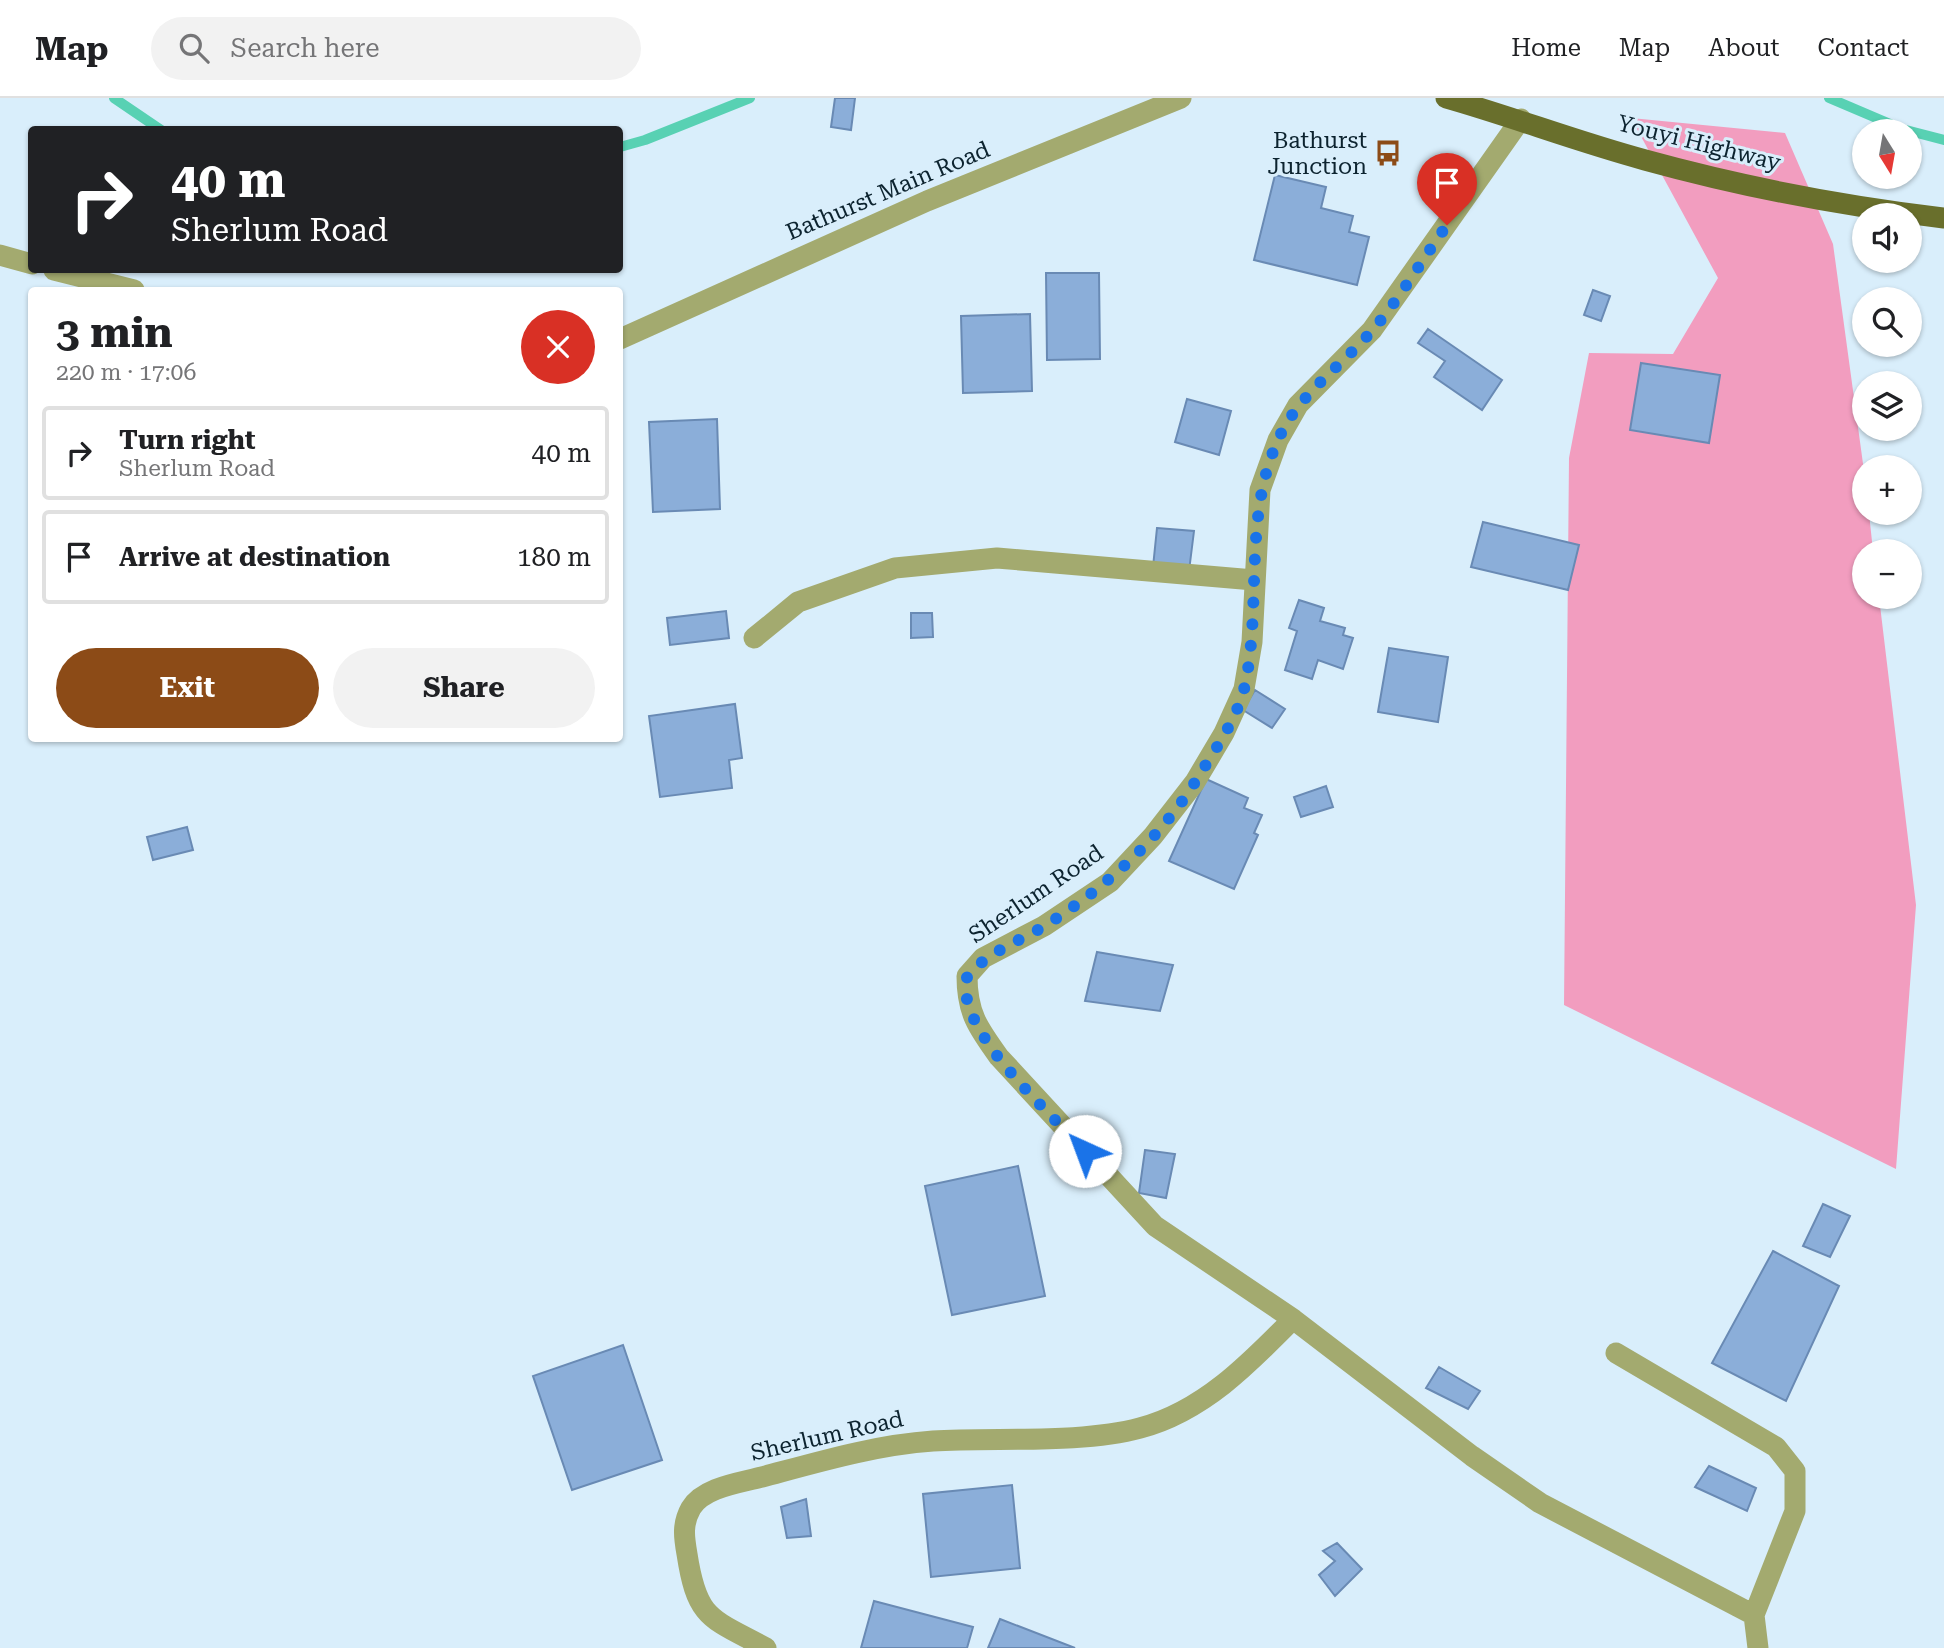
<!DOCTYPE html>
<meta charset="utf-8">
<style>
body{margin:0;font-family:"Roboto Serif",serif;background:#f2f2f2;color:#202124;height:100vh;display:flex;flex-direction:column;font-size:26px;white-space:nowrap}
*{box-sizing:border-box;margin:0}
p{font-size:23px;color:#757577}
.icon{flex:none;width:38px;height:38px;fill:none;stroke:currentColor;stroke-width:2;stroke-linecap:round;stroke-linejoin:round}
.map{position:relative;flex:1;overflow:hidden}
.sheet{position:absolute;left:28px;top:189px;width:595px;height:455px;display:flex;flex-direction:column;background:#fff;border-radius:7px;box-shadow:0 2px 5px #0004}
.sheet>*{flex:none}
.guide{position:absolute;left:28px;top:28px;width:595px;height:147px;border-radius:7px;box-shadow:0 2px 5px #0004;background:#202124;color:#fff;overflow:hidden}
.needle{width:46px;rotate:169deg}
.controls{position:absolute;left:1852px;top:21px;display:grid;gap:14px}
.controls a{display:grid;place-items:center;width:70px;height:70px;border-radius:50%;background:#fff;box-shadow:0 2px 5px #0004;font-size:35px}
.pin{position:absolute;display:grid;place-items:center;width:60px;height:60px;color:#fff;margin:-72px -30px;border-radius:50% 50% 50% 0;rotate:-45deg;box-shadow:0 0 7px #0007}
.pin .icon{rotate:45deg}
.me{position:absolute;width:77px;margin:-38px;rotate:317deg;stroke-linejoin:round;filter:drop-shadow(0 0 5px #0008)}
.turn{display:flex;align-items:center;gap:24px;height:147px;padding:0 28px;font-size:32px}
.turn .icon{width:91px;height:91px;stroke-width:2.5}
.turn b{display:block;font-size:49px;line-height:60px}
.round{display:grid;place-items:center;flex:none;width:74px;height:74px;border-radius:37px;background:#f2f2f2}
.overview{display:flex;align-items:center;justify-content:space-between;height:119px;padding:0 28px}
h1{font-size:42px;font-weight:700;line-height:52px}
.action{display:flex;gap:14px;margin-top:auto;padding:14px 28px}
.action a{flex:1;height:80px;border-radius:42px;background:#8c4b17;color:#fff;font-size:28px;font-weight:700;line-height:80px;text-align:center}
.action a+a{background:#f2f2f2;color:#202124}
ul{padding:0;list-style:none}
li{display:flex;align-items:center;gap:21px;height:94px;margin:0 14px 10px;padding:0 14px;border:4px solid #e0e0e0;border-radius:7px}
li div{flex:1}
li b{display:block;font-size:26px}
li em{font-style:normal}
header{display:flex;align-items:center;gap:42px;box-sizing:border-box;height:98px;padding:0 35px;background:#fff;border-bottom:2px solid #e0e0e0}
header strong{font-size:33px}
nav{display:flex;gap:38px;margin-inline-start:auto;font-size:24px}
.search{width:490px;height:63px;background:#f2f2f2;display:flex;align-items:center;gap:18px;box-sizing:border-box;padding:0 24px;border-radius:38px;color:#757577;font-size:26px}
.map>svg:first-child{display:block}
.green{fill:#f29dbf}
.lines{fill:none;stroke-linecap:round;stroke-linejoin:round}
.stream{stroke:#58d1b3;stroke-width:10}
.building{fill:#8baed9;stroke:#698ab4;stroke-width:2}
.street{stroke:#a3aa6f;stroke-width:21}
.primary{stroke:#696f2c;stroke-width:21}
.route{stroke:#1a73e8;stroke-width:12;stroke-dasharray:0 21.6}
.labels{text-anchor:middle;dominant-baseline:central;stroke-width:6;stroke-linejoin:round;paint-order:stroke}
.poi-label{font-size:23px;fill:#0c232f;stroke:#d9eefb;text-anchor:end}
.street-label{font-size:23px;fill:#0c232f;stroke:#d9eefb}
</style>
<header>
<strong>Map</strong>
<div class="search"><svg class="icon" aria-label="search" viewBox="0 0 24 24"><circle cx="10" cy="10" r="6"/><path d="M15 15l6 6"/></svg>Search here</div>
<nav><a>Home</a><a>Map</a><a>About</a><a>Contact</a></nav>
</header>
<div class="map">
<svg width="1944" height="1550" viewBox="0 0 1944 1550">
<rect width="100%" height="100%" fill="#d9eefb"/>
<path class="green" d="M1631 20 1785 35 1833 146 1864 373V415H1869L1873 453H1864V499H1879L1916 807 1896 1071 1564 907 1569 360 1589 255 1673 256 1718 180Z"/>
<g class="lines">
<path class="stream" d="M114 0 161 32
M1829 0 1902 31 1944 42
M620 49 645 42 750 0"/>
</g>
<path class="building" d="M835 0H855L851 32 831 29Z
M1275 77 1326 89 1321 110 1353 118 1349 134 1369 139 1357 187 1254 162Z
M1046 175H1099L1100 261 1047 262Z
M1593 192 1610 198 1601 223 1584 217Z
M1030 216 1032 293 963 295 961 218Z
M1428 231 1502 282 1482 312 1434 279 1445 263 1418 245Z
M1641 265 1720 277 1709 345 1630 332Z
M1187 301 1231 313 1219 357 1175 344Z
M717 321 720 411 653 414 649 324Z
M1483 424 1579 447 1568 492 1471 469Z
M1157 430 1194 433 1189 473 1153 469Z
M1299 502 1324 510 1320 523 1345 530 1343 537 1353 540 1343 571 1318 562 1312 581 1285 572 1297 533 1289 530Z
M726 513 729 540 670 547 667 520Z
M911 515H932L933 539 911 540Z
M1389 550 1448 559 1438 624 1378 614Z
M1255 592 1285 611 1272 630 1243 612Z
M735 606 742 660 729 662 732 690 660 699 649 618Z
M1206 681 1248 700 1244 710 1262 717 1254 735 1258 737 1234 791 1169 763Z
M1326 688 1333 709 1301 719 1294 699Z
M187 729 193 752 153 762 147 739Z
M1097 854 1173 867 1160 913 1085 903Z
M1145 1052 1175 1056 1166 1100 1139 1095Z
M1018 1068 1045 1198 952 1217 925 1088Z
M1823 1106 1850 1118 1830 1159 1803 1148Z
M1773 1153 1839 1188 1786 1303 1712 1265Z
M623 1247 662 1362 572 1392 533 1278Z
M1439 1269 1480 1293 1468 1311 1426 1290Z
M1709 1368 1756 1390 1747 1413 1695 1389Z
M1012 1387 1020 1470 931 1479 923 1396Z
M806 1401 811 1438 787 1440 781 1409Z
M1337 1445 1362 1471 1335 1498 1319 1477 1335 1463 1323 1453Z
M874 1503 973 1529 967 1550H861Z
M1000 1521 1075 1550H988Z"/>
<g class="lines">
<path class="street" d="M0 157 32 166
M54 172 134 192
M620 241 927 103 1181 0
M754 540 798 504 895 470 997 460 1254 482
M1293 1221 1472 1358 1540 1405 1754 1517
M1616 1255 1776 1349 1795 1373V1413L1754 1517 1758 1550
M766 1550C711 1520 697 1522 687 1456 684 1439 682 1426 691 1410 704 1389 740 1385 762 1379 818 1364 875 1347 933 1343 995 1339 1081 1346 1140 1330 1202 1314 1249 1266 1293 1221L1155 1128 999 959C978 930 967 915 967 878L983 860 1044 828 1110 784 1153 738 1195 684 1224 635 1244 591 1252 544 1260 392 1278 342 1298 307 1372 232 1521 21"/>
<path class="primary" d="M1446 0C1513 19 1578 44 1645 62 1743 89 1843 108 1944 120"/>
</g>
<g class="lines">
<path class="route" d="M1085 1053C1050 1015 981 954 968 905 965 897 967 887 967 878 991 852 1017 845 1046 827 1106 789 1159 742 1197 681 1214 653 1238 620 1245 587 1262 507 1243 419 1278 342 1297 298 1339 270 1370 235 1399 202 1422 162 1447 127"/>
</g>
<defs>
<g id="bus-bare" transform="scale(2.1)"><path d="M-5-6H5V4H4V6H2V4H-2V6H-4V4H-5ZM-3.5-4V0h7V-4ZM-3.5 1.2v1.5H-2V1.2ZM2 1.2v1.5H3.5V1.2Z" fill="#8c4b17" stroke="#d9eefb" stroke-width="2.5" paint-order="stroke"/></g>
</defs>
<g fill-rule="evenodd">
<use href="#bus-bare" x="1388" y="55"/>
</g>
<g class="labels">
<g class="poi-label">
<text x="1367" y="42">Bathurst<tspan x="1367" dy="26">Junction</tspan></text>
</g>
<g class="street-label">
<text transform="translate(1699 45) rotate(14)">Youyi Highway</text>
<text transform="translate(888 93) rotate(-23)">Bathurst Main Road</text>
<text transform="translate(1036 796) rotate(-34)">Sherlum Road</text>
<text transform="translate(827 1338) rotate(-13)">Sherlum Road</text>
</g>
</g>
</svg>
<div class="controls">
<a><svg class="needle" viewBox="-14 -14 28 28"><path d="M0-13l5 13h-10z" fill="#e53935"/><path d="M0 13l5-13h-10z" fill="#757577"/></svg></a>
<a><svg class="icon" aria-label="sound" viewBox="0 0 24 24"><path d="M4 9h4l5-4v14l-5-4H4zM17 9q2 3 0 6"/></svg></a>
<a><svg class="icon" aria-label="search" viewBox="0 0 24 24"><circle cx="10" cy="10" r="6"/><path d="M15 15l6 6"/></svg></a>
<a><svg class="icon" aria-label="layers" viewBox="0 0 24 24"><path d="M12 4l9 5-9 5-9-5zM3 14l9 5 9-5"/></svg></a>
<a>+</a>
<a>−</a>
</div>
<div class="pin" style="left:1447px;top:127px;background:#d93025"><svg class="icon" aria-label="arrive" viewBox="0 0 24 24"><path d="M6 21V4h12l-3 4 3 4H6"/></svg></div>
<svg class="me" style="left:1085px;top:1053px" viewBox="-20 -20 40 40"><circle r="19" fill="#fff"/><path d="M0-13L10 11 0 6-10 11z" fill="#1a73e8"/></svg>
<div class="guide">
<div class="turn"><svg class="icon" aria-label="right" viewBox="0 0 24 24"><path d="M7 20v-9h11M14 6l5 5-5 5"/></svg><div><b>40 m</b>Sherlum Road</div></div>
</div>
<section class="sheet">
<div class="overview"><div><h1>3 min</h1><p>220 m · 17:06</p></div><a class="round" style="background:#d93025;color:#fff"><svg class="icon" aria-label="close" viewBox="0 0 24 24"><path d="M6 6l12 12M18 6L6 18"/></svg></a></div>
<ul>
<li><svg class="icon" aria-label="right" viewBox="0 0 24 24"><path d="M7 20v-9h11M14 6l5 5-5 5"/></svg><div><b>Turn right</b><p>Sherlum Road</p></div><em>40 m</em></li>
<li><svg class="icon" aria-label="arrive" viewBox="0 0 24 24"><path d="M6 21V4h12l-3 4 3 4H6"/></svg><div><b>Arrive at destination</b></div><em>180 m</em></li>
</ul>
<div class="action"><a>Exit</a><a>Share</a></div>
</section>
</div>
